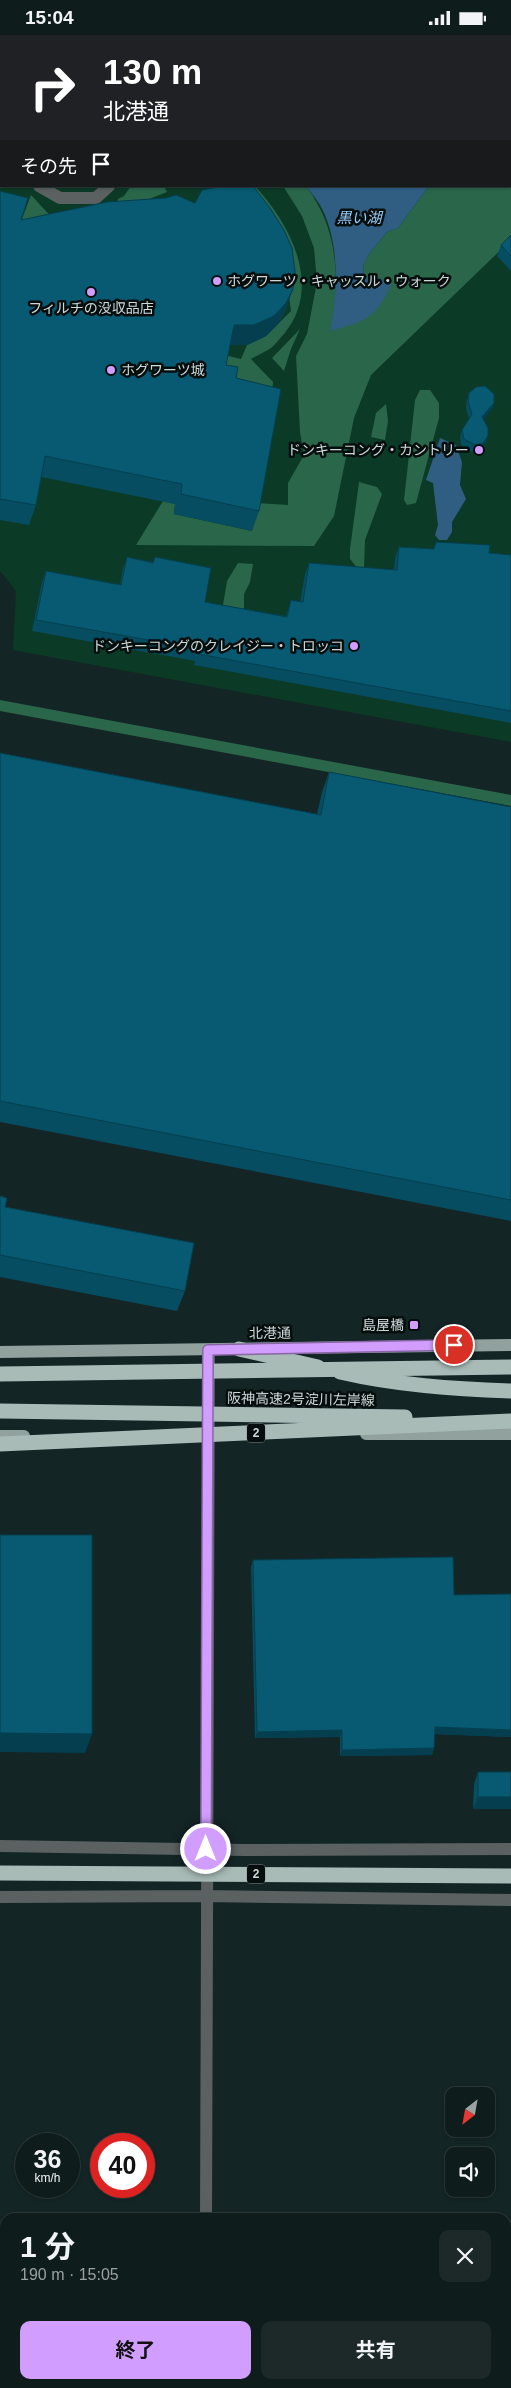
<!DOCTYPE html>
<html lang="ja">
<meta charset="utf-8">
<style>
body{margin:0;font-family:Arial,"Noto Sans JP",sans-serif;background:#1d2929;color:#f1f3f6;height:100vh;display:flex;flex-direction:column;font-size:19px;white-space:nowrap}
*{box-sizing:border-box;margin:0}
p{font-size:16px;color:#9ba1a3}
.icon{flex:none;width:28px;height:28px;fill:none;stroke:currentColor;stroke-width:2;stroke-linecap:round;stroke-linejoin:round}
.map{position:relative;flex:1;overflow:hidden}
.panel{position:absolute;left:0px;top:2178px;width:511px;height:176px;display:flex;flex-direction:column;background:#0f1c1c;border-radius:15px 15px 0 0;box-shadow:0 1px 4px #0004,0 0 0 1px #2f3a3b}
.panel>*{flex:none}
.guide{position:absolute;left:0px;top:0px;width:511px;height:152px;box-shadow:0 1px 4px #0004,0 0 0 1px #2f3a3b;background:#202124;color:#fff;overflow:hidden}
.needle{width:32px;rotate:211deg}
.fabs{position:absolute;left:445px;top:2052px;display:grid;gap:10px}
.fabs a{display:grid;place-items:center;width:50px;height:50px;border-radius:10px;background:#0f1c1c;box-shadow:0 1px 4px #0004,0 0 0 1px #2f3a3b;font-size:25px}
.speed{position:absolute;left:15px;top:2098px;display:flex;gap:10px;font-size:25px;font-weight:700;text-align:center}
.speed>*{display:grid;place-content:center;width:65px;height:65px;border-radius:50%;background:#0f1c1c;box-shadow:0 1px 4px #0004,0 0 0 1px #2f3a3b;line-height:1}
.speed small{font-size:12px;font-weight:400}
.speed .limit{border:8px solid #d22;background:#fff;color:#111}
.pin{position:absolute;display:grid;place-items:center;width:42px;height:42px;color:#fff;margin:-21px;border:2px solid #fff;border-radius:50%;box-shadow:0 1px 5px #0007}
.me{position:absolute;width:55px;margin:-28px;rotate:0deg;stroke-linejoin:round;filter:drop-shadow(0 0 4px #0008)}
.turn{display:flex;align-items:center;gap:18px;height:105px;padding:0 20px;font-size:22px}
.turn .icon{width:65px;height:65px;stroke-width:2.5}
.turn b{display:block;font-size:35px;line-height:42px}
.then{display:flex;align-items:center;height:48px;padding:0 20px;background:#0003;gap:10px;font-size:19px}
.round{display:grid;place-items:center;flex:none;width:52px;height:52px;border-radius:10px;background:#1d2929}
.summary{display:flex;align-items:center;justify-content:space-between;height:85px;padding:0 20px}
h1{font-size:30px;font-weight:700;line-height:38px}
.action{display:flex;gap:10px;margin-top:auto;padding:10px 20px}
.action a{flex:1;height:58px;border-radius:10px;background:#d19dfe;color:#111;font-size:20px;font-weight:700;line-height:58px;text-align:center}
.action a+a{background:#1d2929;color:#f1f3f6}
.status{display:flex;justify-content:space-between;align-items:center;height:35px;padding:0 25px;background:#0f1c1c;direction:ltr}
.status svg{height:14px;fill:currentColor}
.map>svg:first-child{display:block}
.green{fill:#0b3a26;fill-rule:evenodd}
.forest{fill:#29664a}
.water{fill:#305e83}
.lines{fill:none;stroke-linecap:round;stroke-linejoin:round}
.pedestrian{stroke:#5a6160;stroke-width:12}
.tertiary{stroke:#5a6160;stroke-width:12}
.primary{stroke:#91a29e;stroke-width:12}
.motorway{stroke:#a8bbb7;stroke-width:15}
.motorway-bridge{stroke:#a8bbb7;stroke-width:15}
.wall{fill:#064d61}
.shaded-wall{fill:#053f4f}
.building{fill:#075a71;stroke:#053f4f}
.route-casing{stroke:#8866a5;stroke-width:12}
.route{stroke:#d19dfe;stroke-width:9}
.poi-dot{fill:#d19dfe;stroke:#060d0d;stroke-width:2}
.labels{text-anchor:middle;dominant-baseline:central;stroke-width:5;stroke-linejoin:round;paint-order:stroke}
.shield{fill:#060d0d;stroke:#919b9c;stroke-width:1}
.shield-label{font-size:12px;font-weight:bold;fill:#cdd8d9}
.poi-label{font-size:14px;fill:#cdd8d9;stroke:#060d0d;text-anchor:end}
.street-label{font-size:14px;fill:#cdd8d9;stroke:#060d0d}
.water-label{font-size:15px;font-style:italic;fill:#94caf9;stroke:#060d0d}
</style>
<div class="status"><b>15:04</b><svg viewBox="0 0 49 12"><path d="M0 12V9h3v3zM5 12V6h3v6zM10 12V3h3v9zM15 12V0h3v12zM26 1h20v11H26zM47 4h2v5h-2z"/></svg></div>
<div class="map">
<svg width="511" height="2353" viewBox="0 0 511 2353">
<rect width="100%" height="100%" fill="#142526"/>
<path class="green" d="M0 0H511V707L13 615 16 556 0 536ZM1 1H510V151H1Z"/>
<path class="forest" d="M0 0H230V1H1V37Z
M511 136V205L371 340 354 383 334 481 314 511 136 510 163 466 175 469 174 479 252 496 257 468 288 470V448L304 420 300 397 296 321 307 299 317 247 314 213 302 181 283 151H306C334 189 338 226 335 273 334 281 332 288 331 296L379 243 368 244 364 240 363 231 369 219 387 197 398 193 429 151H510Z
M131 151H164L167 157 149 164 138 165 133 174 116 170 118 164 124 161Z
M228 151H255C291 190 323 252 284 299 280 303 276 309 271 313 265 317 258 320 251 324L273 347 272 362 218 350 224 320 241 324 247 310 266 301 291 276 285 233Z
M31 160 57 188 14 205Z
M300 294 291 314 284 336 272 323Z
M420 355H430L439 368V383L416 468 407 470 404 465 415 365Z
M386 369 388 386 385 405 371 402 376 378Z
M359 447 377 452 382 459 365 505 364 534H358L350 524V514Z
M238 528 253 529 250 547 244 559V586L221 582 227 546Z
M0 665 511 760V771L0 676Z"/>
<path class="water" d="M306 151H429L398 193 387 197 369 219 363 231 364 240 368 244 379 243 392 248C376 283 366 286 330 296 338 258 340 205 320 170 316 163 310 157 306 151Z
M440 403 456 410 462 427 460 450 466 464 452 487V497L447 505H439L435 500 438 490 433 448 426 445Z"/>
<g class="lines">
<path class="pedestrian" d="M297 1V0
M39 151 60 163H96L109 151"/>
<path class="tertiary" d="M0 1811 245 1815 511 1814
M0 1862 206 1861 511 1865
M206 2182 209 1315
M207 2349V2353"/>
<path class="primary" d="M0 1317 511 1310
M366 1399H511
M0 1401H24"/>
<path class="motorway" d="M239 1314 318 1332
M340 1337C396 1350 453 1354 511 1356"/>
<path class="motorway-bridge" d="M0 1339 511 1332
M0 1376 405 1382
M0 1409 511 1386
M0 1838 511 1841"/>
</g>
<path class="wall" d="M323 0H511V31L510 30V1H322Z
M0 156 21 185 286 274 279 288 266 301 247 310H230L226 330 236 343 259 476 252 496 174 479 175 469 41 442 36 470 29 490 0 485Z
M511 200V236L497 221 501 210Z
M469 358 494 368 492 374 483 384 486 408 481 414 472 417 461 410 460 401 462 395 469 384 466 373 467 364Z
M436 507 489 518 511 520V688L194 630 195 626 32 596 42 547 46 536 120 550 123 533 127 522 153 527 155 522 205 567 286 581 291 565 300 567 305 539 309 528 394 535 395 523 399 512 433 514Z
M0 718 317 779 322 757 329 737 511 772V1186L0 1087Z
M0 1161 5 1172 185 1256 177 1276 0 1242Z
M253 1525 454 1560 511 1559V1702L435 1699 434 1713 432 1720 340 1721V1702L255 1703 251 1532Z
M478 1737H511V1774H473L474 1749Z"/>
<path class="shaded-wall" d="M510 11H511V31L510 30Z
M0 70H1V81H0Z
M293 254 286 274 279 288 266 301 247 310H226L234 290Z
M494 368 492 374 480 389 482 382Z
M488 401 486 408 481 414 472 417 475 410Z
M435 1692 511 1695V1702L433 1699Z
M342 1695 340 1702 255 1703 257 1697Z
M0 1698 92 1699 85 1718 0 1717Z
M434 1713 432 1720 340 1721 342 1715Z
M478 1762H511V1774H473Z"/>
<path class="building" d="M328 0H511V11H510V1H333Z
M0 20 1 22V70H0Z
M223 151H253L270 173 284 195 292 213 295 237 293 254 286 268 274 281 254 290H234L226 330 238 332 236 343 281 354 259 476 181 459 182 449 45 421 36 470 0 464V156L28 163 21 185 107 167 166 163 176 160 195 168 202 155Z
M511 200V221L501 210Z
M485 351 494 359V368L482 382 488 393V401L483 408 475 410 464 404 462 395 472 379 468 366 469 358 476 352Z
M436 507 490 510 489 518 511 520V676L198 619 199 614 36 585 46 536 121 550 127 522 153 528 155 522 211 533 205 567 287 582 291 565 303 567 309 528 397 535 399 512 434 514Z
M0 718 321 780 329 737 511 772V1165L0 1066Z
M0 1161 7 1163 5 1172 194 1208 185 1256 0 1220Z
M0 1500H92V1699L0 1698Z
M453 1522 454 1560 511 1559V1695L435 1692 434 1713 342 1715V1695L257 1697 253 1525Z
M478 1737H511V1762H478Z"/>
<g class="lines">
<g class="route-casing">
<path id="route" d="M206 1814 208 1315 454 1310"/>
</g>
<use href="#route" class="route"/>
</g>
<g class="poi-dot">
<circle cx="217" cy="246" r="5"/>
<circle cx="91" cy="257" r="5"/>
<circle cx="111" cy="335" r="5"/>
<circle cx="479" cy="415" r="5"/>
<circle cx="354" cy="611" r="5"/>
<rect x="409" y="1285" width="10" height="10" rx="2.5"/>
</g>
<g class="labels">
<g class="shield">
<rect x="247" y="1388.5" width="18" height="19" rx="4"/>
<rect x="247" y="1829.5" width="18" height="19" rx="4"/>
</g>
<g class="shield-label">
<text x="256" y="1398">2</text>
<text x="256" y="1839">2</text>
</g>
<g class="poi-label">
<text x="227" y="246" text-anchor="start">ホグワーツ・キャッスル・ウォーク</text>
<text x="91" y="273" text-anchor="middle">フィルチの没収品店</text>
<text x="121" y="335" text-anchor="start">ホグワーツ城</text>
<text x="469" y="415">ドンキーコング・カントリー</text>
<text x="344" y="611">ドンキーコングのクレイジー・トロッコ</text>
<text x="404" y="1290">島屋橋</text>
</g>
<g class="street-label">
<text transform="translate(270 1298) rotate(-1)">北港通</text>
<text transform="translate(301 1364) rotate(1)">阪神高速2号淀川左岸線</text>
</g>
<g class="water-label">
<text x="359" y="182">黒い湖</text>
</g>
</g>
</svg>
<div class="fabs">
<a><svg class="needle" viewBox="-14 -14 28 28"><path d="M0-13l5 13h-10z" fill="#e53935"/><path d="M0 13l5-13h-10z" fill="#9ba1a3"/></svg></a>
<a><svg class="icon" aria-label="sound" viewBox="0 0 24 24"><path d="M4 9h4l5-4v14l-5-4H4zM17 9q2 3 0 6"/></svg></a>
</div>
<div class="speed"><div>36<small>km/h</small></div><div class="limit">40</div></div>
<div class="pin" style="left:454px;top:1310px;background:#d93025"><svg class="icon" aria-label="arrive" viewBox="0 0 24 24"><path d="M6 21V4h12l-3 4 3 4H6"/></svg></div>
<svg class="me" style="left:206px;top:1814px" viewBox="-20 -20 40 40"><circle r="17" fill="#d19dfe" stroke="#fff" stroke-width="3"/><path d="M0-11L8 9 0 5-8 9z" fill="#fff"/></svg>
<div class="guide">
<div class="turn"><svg class="icon" aria-label="right" viewBox="0 0 24 24"><path d="M7 20v-9h11M14 6l5 5-5 5"/></svg><div><b>130 m</b>北港通</div></div>
<div class="then">その先<svg class="icon" aria-label="arrive" viewBox="0 0 24 24"><path d="M6 21V4h12l-3 4 3 4H6"/></svg></div>
</div>
<section class="panel">
<div class="summary"><div><h1>1 分</h1><p>190 m · 15:05</p></div><a class="round"><svg class="icon" aria-label="close" viewBox="0 0 24 24"><path d="M6 6l12 12M18 6L6 18"/></svg></a></div>
<div class="action"><a>終了</a><a>共有</a></div>
</section>
</div>
